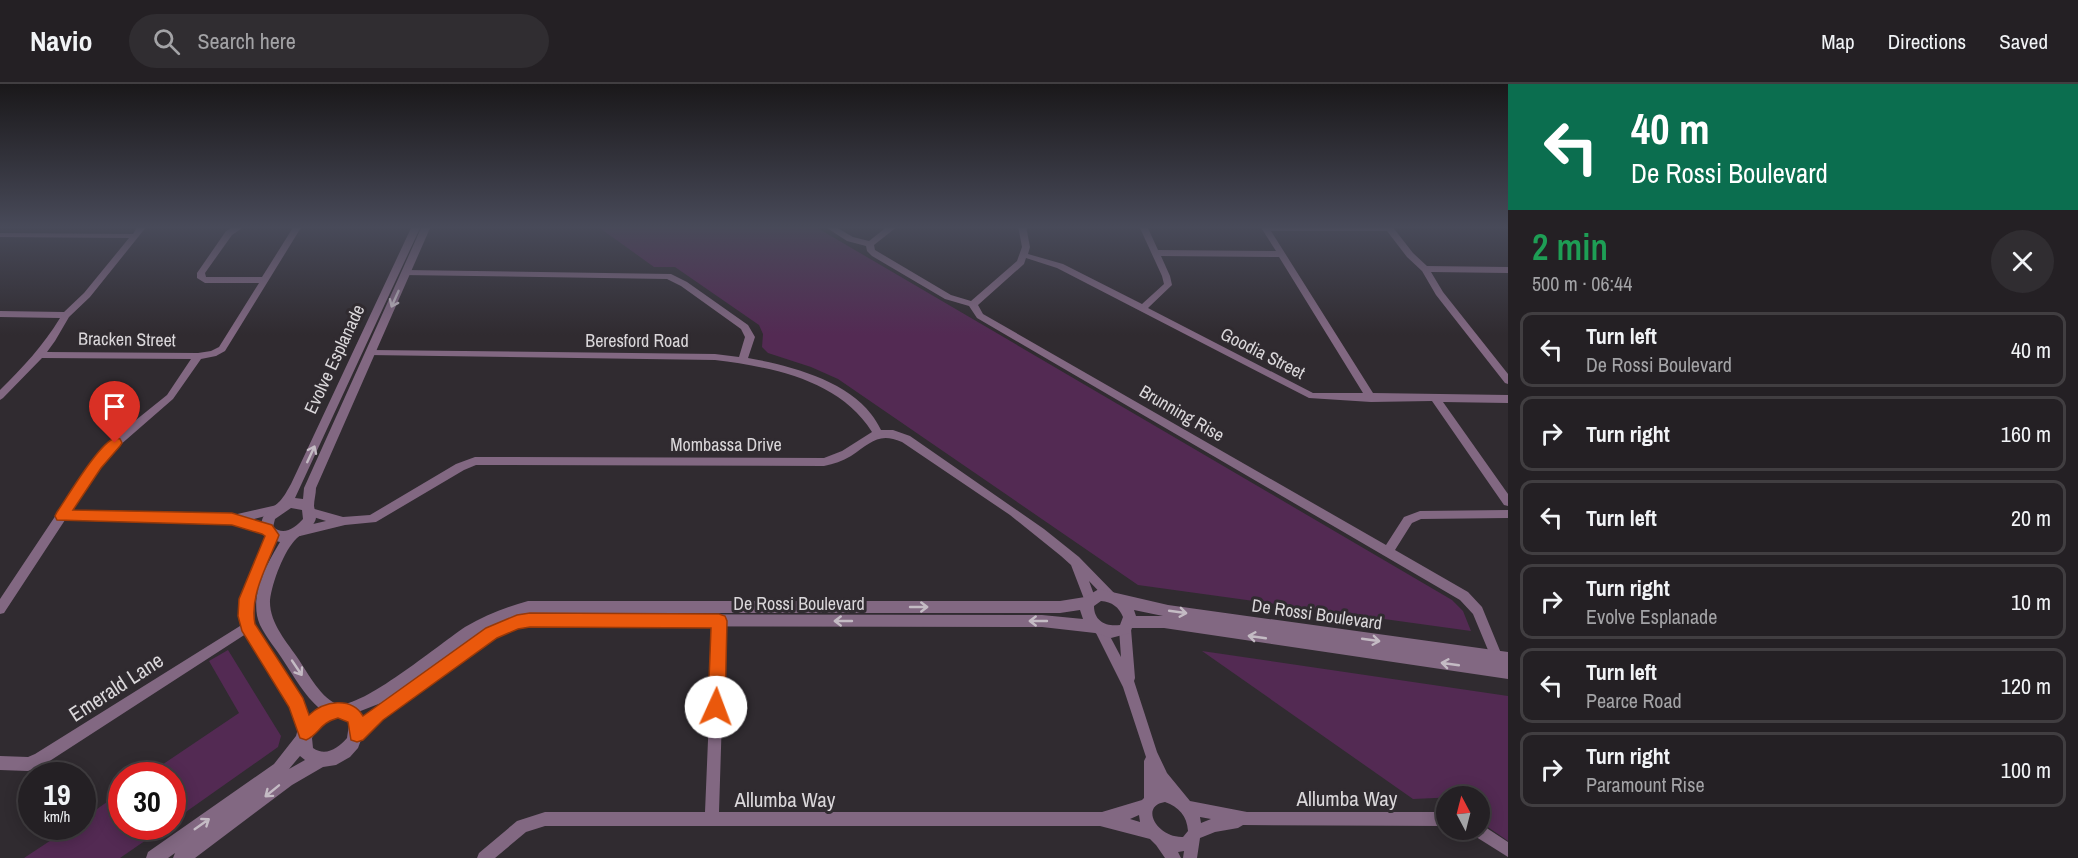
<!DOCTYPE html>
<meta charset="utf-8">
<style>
body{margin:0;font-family:"Archivo Narrow",sans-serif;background:#302d31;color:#f1f3f6;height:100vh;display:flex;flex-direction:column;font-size:22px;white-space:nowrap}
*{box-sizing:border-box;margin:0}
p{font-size:20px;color:#a3a3a6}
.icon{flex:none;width:33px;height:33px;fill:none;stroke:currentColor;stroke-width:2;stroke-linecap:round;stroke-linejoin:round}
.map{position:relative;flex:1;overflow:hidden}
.details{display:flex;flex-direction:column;background:#242024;width:570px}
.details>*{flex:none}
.banner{background:#0b6e4f;color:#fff;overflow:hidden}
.needle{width:39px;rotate:353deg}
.fabs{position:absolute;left:1436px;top:702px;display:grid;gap:12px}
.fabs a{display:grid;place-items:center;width:54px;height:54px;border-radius:50%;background:#242024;box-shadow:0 3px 15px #0003,0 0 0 2px #413e41;font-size:30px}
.speed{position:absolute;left:18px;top:678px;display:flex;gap:12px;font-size:30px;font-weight:700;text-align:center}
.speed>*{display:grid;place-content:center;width:78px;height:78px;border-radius:50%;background:#242024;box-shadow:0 3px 15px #0003,0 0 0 2px #413e41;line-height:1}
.speed small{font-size:15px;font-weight:400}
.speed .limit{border:9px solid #d22;background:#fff;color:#111}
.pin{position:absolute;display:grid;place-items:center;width:51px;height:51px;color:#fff;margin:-62px -26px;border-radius:50% 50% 50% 0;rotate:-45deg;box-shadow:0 0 6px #0007}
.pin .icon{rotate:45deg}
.me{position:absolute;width:66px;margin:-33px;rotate:2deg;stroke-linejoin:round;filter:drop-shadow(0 0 4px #0008)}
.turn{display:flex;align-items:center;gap:21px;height:126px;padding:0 24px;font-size:27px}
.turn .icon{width:78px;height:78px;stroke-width:2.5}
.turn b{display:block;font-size:42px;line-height:51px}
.round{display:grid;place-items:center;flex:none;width:63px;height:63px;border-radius:32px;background:#302d31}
.overview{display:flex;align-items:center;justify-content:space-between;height:102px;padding:0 24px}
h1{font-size:36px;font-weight:600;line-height:45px;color:#1e9e55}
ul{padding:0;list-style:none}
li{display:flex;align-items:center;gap:18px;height:75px;margin:0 12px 9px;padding:0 12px;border:3px solid #413e41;border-radius:12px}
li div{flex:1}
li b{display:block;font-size:22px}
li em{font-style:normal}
header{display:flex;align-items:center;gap:36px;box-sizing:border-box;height:84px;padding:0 30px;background:#242024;border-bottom:2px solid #413e41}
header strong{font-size:28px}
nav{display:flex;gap:33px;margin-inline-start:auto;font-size:21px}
.search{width:420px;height:54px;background:#302d31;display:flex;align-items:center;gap:15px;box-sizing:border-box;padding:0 21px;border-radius:33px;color:#a3a3a6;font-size:22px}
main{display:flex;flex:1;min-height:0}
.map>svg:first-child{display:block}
.green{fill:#532a53}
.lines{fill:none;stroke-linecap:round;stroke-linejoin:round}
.minor{fill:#826882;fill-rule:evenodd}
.tertiary{fill:#826882;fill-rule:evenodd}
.oneway{stroke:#c4bbc4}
.route{fill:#ea580c;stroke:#983908;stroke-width:1.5}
.labels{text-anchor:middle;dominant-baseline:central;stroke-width:6;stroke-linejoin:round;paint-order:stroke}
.street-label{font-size:18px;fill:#dad7da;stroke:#302b30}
.near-street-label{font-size:21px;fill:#dad7da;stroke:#302b30}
</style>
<header>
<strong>Navio</strong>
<div class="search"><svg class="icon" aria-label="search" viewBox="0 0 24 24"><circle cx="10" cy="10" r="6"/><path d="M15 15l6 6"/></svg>Search here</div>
<nav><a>Map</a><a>Directions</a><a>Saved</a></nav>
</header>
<main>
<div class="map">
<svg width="1508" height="774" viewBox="0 0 1508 774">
<rect width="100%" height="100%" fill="#302b30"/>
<path class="green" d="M597 142H814L1452 516 1463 527 1471 547 1138 501 838 295 811 283 768 269 762 263 763 250 759 241 675 183H654Z
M228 566 281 652 278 663 173 737 172 692 147 691 239 629 209 577Z
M1202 567 1508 612V757L1479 737V712L1413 715Z
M121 708 122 742 165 743 120 774H24L71 743 82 742 83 735Z"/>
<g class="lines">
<path class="minor" d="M138 142H147L90 213 69 233 55 257 47 268 198 269 211 267 219 263 259 199H205L197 194V189L226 147 235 142H245L232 151 205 189 206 193H262L294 142H302L225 267 216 272 201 275 173 315 119 362 100 383 70 428 233 431 277 421 281 422 282 425 281 428 277 429 250 436 271 442 273 445 271 448 267 450 233 439 65 436 4 529 0 530V515L92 377 111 356 167 311 191 275 42 274 3 314 0 316V306C23 283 43 262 60 234L0 233V227L64 228 84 209 129 154 0 153V149L133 150Z
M824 142H834L853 153 869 157 888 142H898L874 161 875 166 951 211 971 217 1017 177 1022 163 1018 142H1026L1030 163 1028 170 1063 180 1142 220 1164 200 1162 192 1139 142H1147L1158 166 1276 167 1260 142H1392L1413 169 1427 182 1508 183V189L1431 188 1443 208 1508 290V300L1505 299 1436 211 1422 187 1407 173 1387 147H1271L1373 309 1508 311V319L1443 318 1508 410V422L1504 421 1432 317 1371 318 1309 314 1057 184 1026 174 1024 180 978 221 983 230 1386 461 1404 433 1420 427 1508 426V434L1421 435 1412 439 1395 466 1468 508 1482 523 1503 574 1501 578 1497 580 1493 578 1473 530 1460 516 977 234 969 222 945 215 872 172 867 167 866 162 847 157ZM1161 172 1279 173 1363 309H1313L1148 224 1172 201 1170 192Z
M1503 142H1508V145Z
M406 186 671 190 687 198 748 241 755 253 748 274C788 281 846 296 871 330 875 335 878 340 881 346H893L910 352 1044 445 1079 473 1118 513 1116 517 1112 518 1108 517 1089 497 1096 516 1094 520 1090 521 1086 520 1071 481 1061 472 1010 431 902 358C878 348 871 359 851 372 842 377 834 380 824 382L476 381 464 386 376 438 345 441 300 452 296 450 294 447 296 444 326 437 307 431 306 428 307 425 311 424 343 433 370 431 456 380 475 373 824 374 842 367 872 348C840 296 772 283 715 276L368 271 366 269 368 267 371 266 715 270 739 273 745 253 741 245 681 202 667 195 403 191 402 189Z
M719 532 723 533 725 537 719 728H1102L1142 716 1144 714V677L1146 673 1123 603 1094 545 1096 541 1100 540 1104 541 1121 573 1119 545 1121 541 1125 540 1129 541 1131 545 1135 594 1134 597 1157 668 1167 689 1190 717 1247 728H1446V742L1243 741 1238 744 1215 748 1200 754 1197 774H1183L1184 767 1178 768 1181 774H1165L1156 761 1150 755 1100 742H545L526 748 495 774H477L479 769 517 737 545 728H705L713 537 715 533ZM1165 718C1179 723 1187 732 1188 747L1183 753C1157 754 1139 722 1165 718ZM1139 731 1140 738 1130 735ZM1200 733 1211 735 1201 739Z
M248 537 252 538 254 542 252 546 45 680 28 687 0 686V672L28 673 35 670Z
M1479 739 1508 758V773L1473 751 1471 746H1479Z"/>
<path class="tertiary" d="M412 142H421L295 414 303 415 304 404 422 142H431L316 404C316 410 314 416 314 422 315 429 318 433 314 439 310 447 303 449 297 454 284 466 272 499 270 516 269 539 287 558 299 576 307 588 323 617 338 620 362 625 442 558 465 543 485 531 506 523 528 517H1060L1085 513 1099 505 1168 521 1508 568V595L1164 544H1132L1130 549 1111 554 1095 549 1042 543 529 542 518 544 496 553 382 635 361 656 358 664 350 673 336 681 323 683 292 701 195 774H173L175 769 168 774H146L148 768 274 680 296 652C307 625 240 562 240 530 240 502 257 477 265 452L261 445C261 427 270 427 280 417 284 413 288 405 291 400ZM291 424 302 426 303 435C295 444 284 452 273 443L275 435ZM276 457 280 458C267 480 248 514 260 541 266 553 276 565 283 576 295 594 304 611 320 625L309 633 302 614 255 540C251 510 267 485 276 457ZM1101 517C1112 518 1119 523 1123 533L1120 541C1106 543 1094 537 1094 522ZM1080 526 1083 535 1042 531 529 530 517 532 528 529H1060ZM1134 526 1163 532H1136ZM381 619 362 635 358 628ZM333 633 346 635 349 640 347 654C338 664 326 673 313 664L312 654 322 639ZM300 672 305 676 289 685Z"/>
</g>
<defs><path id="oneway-shaft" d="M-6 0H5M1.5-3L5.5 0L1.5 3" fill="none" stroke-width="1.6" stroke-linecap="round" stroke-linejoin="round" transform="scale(1.5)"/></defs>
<g class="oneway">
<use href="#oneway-shaft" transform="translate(395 215) rotate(114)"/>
<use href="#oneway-shaft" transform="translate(311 370) rotate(-65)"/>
<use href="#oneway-shaft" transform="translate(919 523)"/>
<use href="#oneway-shaft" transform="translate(1178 528) rotate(8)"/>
<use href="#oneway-shaft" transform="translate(843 537) rotate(180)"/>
<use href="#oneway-shaft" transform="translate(1038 537) rotate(-180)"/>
<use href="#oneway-shaft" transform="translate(1257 553) rotate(-172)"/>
<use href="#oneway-shaft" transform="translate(1371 556) rotate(8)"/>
<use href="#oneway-shaft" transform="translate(1450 580) rotate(-172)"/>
<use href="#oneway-shaft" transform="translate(297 584) rotate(56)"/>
<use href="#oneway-shaft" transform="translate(272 707) rotate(141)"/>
<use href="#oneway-shaft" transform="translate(202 740) rotate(-35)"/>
</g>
<linearGradient id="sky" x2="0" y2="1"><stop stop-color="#1a181a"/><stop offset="0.57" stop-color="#484a59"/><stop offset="1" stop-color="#484a59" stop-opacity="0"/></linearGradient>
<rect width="1508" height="251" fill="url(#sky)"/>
<path class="route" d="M115 354 120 355 122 359 120 362 101 384 73 426 232 429 272 441 279 451C269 478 249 511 255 540L303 614 309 631C324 617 351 612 363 632L486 544 517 531 530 529 719 530 725 532 727 537 725 623 722 629 716 631 710 629 708 623 711 544 530 543 518 545 497 554 383 636 363 656 357 658 351 656 348 638 338 634C319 639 320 650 306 656L300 654 289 623 242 547 238 532 239 515 265 452 262 450 232 441 57 436 55 432 57 428C68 412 99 359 115 354Z"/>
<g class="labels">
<g class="street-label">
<text transform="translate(127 255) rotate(1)">Bracken Street</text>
<text x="637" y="256">Beresford Road</text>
<text transform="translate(1263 269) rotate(27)">Goodia Street</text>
<text transform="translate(334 275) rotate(-65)">Evolve Esplanade</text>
<text transform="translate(1182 329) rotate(30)">Brunning Rise</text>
<text x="726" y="360">Mombassa Drive</text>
<text x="799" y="519">De Rossi Boulevard</text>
<text transform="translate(1317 530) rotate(8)">De Rossi Boulevard</text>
</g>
<g class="near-street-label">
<text transform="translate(116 603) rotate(-33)">Emerald Lane</text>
<text x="1347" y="714">Allumba Way</text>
<text x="785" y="715">Allumba Way</text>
</g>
</g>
</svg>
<div class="fabs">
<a><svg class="needle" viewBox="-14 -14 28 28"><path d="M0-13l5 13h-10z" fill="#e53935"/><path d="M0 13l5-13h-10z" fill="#a3a3a6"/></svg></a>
</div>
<div class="speed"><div>19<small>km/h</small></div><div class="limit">30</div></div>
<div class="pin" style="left:115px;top:359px;background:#d93025"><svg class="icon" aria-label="arrive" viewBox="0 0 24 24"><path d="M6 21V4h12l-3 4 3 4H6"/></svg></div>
<svg class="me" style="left:716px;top:623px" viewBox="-20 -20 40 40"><circle r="19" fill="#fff"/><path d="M0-13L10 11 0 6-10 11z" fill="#ea580c"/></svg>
</div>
<section class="details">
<div class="banner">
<div class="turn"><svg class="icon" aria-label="left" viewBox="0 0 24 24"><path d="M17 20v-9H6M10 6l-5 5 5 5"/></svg><div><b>40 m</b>De Rossi Boulevard</div></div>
</div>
<div class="overview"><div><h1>2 min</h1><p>500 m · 06:44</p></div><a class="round"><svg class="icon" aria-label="close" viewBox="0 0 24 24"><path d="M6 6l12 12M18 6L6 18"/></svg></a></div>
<ul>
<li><svg class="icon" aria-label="left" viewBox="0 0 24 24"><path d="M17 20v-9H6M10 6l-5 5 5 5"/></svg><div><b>Turn left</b><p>De Rossi Boulevard</p></div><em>40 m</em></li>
<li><svg class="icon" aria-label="right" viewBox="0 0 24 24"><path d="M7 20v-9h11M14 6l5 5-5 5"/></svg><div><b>Turn right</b></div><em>160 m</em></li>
<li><svg class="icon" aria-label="left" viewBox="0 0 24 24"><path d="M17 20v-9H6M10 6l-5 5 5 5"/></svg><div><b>Turn left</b></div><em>20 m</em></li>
<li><svg class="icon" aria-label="right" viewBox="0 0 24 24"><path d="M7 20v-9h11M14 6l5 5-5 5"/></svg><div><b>Turn right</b><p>Evolve Esplanade</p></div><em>10 m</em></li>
<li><svg class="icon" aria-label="left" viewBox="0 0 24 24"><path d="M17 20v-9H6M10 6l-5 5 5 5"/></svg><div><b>Turn left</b><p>Pearce Road</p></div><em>120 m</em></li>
<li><svg class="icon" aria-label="right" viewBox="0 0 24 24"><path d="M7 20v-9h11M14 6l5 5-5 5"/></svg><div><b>Turn right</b><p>Paramount Rise</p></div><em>100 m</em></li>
</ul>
</section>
</main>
